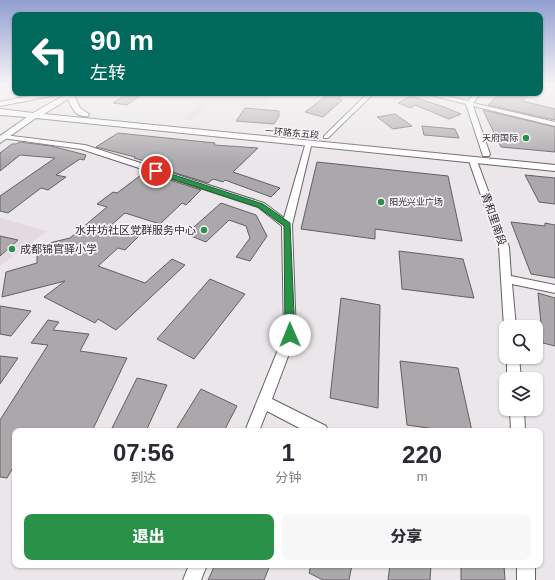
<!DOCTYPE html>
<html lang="zh">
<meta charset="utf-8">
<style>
body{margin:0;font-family:Helvetica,"Noto Sans SC",sans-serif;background:#f7f7f7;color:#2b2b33;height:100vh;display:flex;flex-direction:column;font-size:15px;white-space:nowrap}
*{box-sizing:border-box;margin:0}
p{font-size:13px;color:#7c7c81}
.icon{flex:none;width:22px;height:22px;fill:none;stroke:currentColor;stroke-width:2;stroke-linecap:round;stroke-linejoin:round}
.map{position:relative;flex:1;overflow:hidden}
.side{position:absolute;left:12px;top:428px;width:531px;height:140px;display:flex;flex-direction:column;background:#fff;border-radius:8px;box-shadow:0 1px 3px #0004}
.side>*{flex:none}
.top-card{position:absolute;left:12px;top:12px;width:531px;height:84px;border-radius:8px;box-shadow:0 1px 3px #0004;background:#00695c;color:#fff;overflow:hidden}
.controls{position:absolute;left:499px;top:320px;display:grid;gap:8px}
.controls a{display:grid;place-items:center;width:44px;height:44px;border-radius:8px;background:#fff;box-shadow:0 1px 3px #0004;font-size:20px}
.pin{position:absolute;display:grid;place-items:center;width:34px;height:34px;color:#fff;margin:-17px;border:2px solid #fff;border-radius:50%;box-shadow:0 1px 4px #0007}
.me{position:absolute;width:44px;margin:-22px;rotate:359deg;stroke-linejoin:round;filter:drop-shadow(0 0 3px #0008)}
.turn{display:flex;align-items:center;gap:14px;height:84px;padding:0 12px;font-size:18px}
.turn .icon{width:52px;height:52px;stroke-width:2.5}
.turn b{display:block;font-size:28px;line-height:34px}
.eta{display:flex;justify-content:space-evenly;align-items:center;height:68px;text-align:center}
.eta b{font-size:24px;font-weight:800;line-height:28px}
.cta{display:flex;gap:8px;margin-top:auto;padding:8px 12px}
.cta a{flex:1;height:46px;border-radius:8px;background:#299148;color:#fff;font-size:16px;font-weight:800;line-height:46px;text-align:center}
.cta a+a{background:#f7f7f7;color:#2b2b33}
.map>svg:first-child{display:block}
.built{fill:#e2d9e1}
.building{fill:#aba8ab;stroke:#625f61}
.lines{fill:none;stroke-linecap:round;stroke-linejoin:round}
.minor-casing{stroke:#656265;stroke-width:2}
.major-casing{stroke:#656265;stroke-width:2}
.minor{fill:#fff;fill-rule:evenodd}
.major{fill:#fff;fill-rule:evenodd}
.route{fill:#299148;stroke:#1b5e2f}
.poi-dot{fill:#299148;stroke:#f7f3f7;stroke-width:1.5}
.labels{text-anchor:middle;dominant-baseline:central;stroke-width:3.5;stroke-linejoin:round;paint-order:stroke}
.far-street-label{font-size:9px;fill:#302f30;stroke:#f7f3f7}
.far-poi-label{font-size:9px;fill:#302f30;stroke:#f7f3f7;text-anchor:end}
.street-label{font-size:11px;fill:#302f30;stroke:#f7f3f7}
.poi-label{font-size:11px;fill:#302f30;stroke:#f7f3f7;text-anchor:end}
</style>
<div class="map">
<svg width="555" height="580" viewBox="0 0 555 580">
<rect width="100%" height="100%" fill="#eae6e9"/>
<path class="built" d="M164 93H275L264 109 208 103 191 120 184 119 199 102 158 99Z
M0 218 47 231 0 266Z"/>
<path class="building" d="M128 93H144L127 105 113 103Z
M330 93H345L338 99 342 100 323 117 305 112Z
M501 93H531L522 101 555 109V120L488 105Z
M411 96 444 107 461 114 449 119 415 105 411 108 398 103Z
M245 108 279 111V116L274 124 236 121Z
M483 110 555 127V152L501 147Z
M395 114 412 126 393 129 377 117Z
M422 126 455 129 459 138 424 135Z
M118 133 215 143 214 145 258 148 233 172 280 188 271 197 225 180 223 182 213 179 208 183 153 166 155 164 134 158 135 157 96 147Z
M20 142 51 146 86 155 84 160 80 159 56 175 66 177 48 190 41 188 8 213 0 211V196L55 158 20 155 0 171V153L12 144H16Z
M317 162 448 176 462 241 375 229V239L301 229Z
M145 172 201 190 186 205 182 203 160 224 125 213 109 227 139 236 125 250 118 248 98 266 145 283 172 259 185 265 116 330 98 319 95 323 44 297 65 281 2 297 6 272 37 263V246L70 238 107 207 97 204 113 192 117 193Z
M525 175 555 178V204L539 202Z
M221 203 256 215 267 236 250 261 236 257 250 238 246 226 229 220 206 242 186 234Z
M511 222 545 226V223L555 225V278L531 274Z
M0 236 18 240 0 256Z
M399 251 463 259 474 298 402 289Z
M210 279 245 294 194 359 157 339Z
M538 293 555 298V346L543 343Z
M341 298 380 305 378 408 330 398Z
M0 306 31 311 11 336 0 334Z
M48 320 59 322 53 330 89 334 80 351 127 358 92 431H15V464L7 478 0 477V420L48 345 31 343Z
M0 356 18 358 0 384Z
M400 361 458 368 472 431H449L407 425Z
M137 378 167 385 146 431H127L112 428Z
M201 389 237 406 224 431H175Z
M215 565H270L264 580H208Z
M311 565H352L349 580H323L309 573Z
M390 565H431L430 580H388Z
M461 565H504L505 580H461Z"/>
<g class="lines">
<g class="minor-casing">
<path id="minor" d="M368 93H374L328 138H324V136Z
M423 93H433L468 101 475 93H481L473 103 555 122V126L473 106 490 154 489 156H483L466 104Z
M4 135 85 145 264 203 284 218 306 142 311 141 312 142 292 225 296 335 272 399 326 426 328 431H305L267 411 259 431H245L284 335 282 226 258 207 81 149 2 138 1 137Z
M470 159H476L477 161 509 247 511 276 555 285V293L512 284 516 327H506V331L504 327 499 247 469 161Z
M507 357H519L521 379H507Z
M510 409H524L525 431H511Z
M189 565H207L201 580H183Z
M517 565H535V580H517Z"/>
</g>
<g class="major-casing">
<path id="major" d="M44 93H60L56 95 0 106V102Z
M68 93H77L75 97 80 108 89 114 88 116C76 118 72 108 68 99L44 114 555 165V171L36 118 0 143V136L27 117 0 115V109L33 113Z"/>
</g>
<use href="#minor" class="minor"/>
<use href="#major" class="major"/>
</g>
<linearGradient id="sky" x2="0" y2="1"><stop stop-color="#919ed0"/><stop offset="0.51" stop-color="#f6f4f5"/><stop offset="1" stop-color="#f6f4f5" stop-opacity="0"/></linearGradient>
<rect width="555" height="164" fill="url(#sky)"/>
<path class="route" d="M154 170H159L263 204 290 223 295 335 293 338 290 340 286 338 285 335 284 226 258 207 154 173Z"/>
<g class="poi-dot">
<circle cx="526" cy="138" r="4"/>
<circle cx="381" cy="202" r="4"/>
<circle cx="204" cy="230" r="4"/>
<circle cx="12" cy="249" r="4"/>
</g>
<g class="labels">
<g class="far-street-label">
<text transform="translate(292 133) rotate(5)">一环路东五段</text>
</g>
<g class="far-poi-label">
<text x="518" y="138">天府国际</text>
<text x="389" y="202" text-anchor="start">阳光兴业广场</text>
</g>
<g class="street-label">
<text transform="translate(494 219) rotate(71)">青和里南段</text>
</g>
<g class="poi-label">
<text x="196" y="230">水井坊社区党群服务中心</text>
<text x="20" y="249" text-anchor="start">成都锦官驿小学</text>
</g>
</g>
</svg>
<div class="controls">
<a><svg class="icon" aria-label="search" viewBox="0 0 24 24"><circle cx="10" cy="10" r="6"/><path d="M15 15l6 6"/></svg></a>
<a><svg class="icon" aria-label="layers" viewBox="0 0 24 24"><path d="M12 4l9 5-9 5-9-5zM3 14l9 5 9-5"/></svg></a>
</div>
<div class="pin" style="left:156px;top:171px;background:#d93025"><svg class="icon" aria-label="arrive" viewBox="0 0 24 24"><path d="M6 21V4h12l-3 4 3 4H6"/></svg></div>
<svg class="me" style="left:290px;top:335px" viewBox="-20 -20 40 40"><circle r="19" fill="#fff"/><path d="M0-13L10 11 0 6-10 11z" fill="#299148"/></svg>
<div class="top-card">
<div class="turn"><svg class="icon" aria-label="left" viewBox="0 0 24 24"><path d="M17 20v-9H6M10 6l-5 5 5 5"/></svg><div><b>90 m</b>左转</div></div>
</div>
<section class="side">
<div class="eta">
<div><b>07:56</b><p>到达</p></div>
<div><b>1</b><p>分钟</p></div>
<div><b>220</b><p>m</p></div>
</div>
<div class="cta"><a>退出</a><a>分享</a></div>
</section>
</div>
